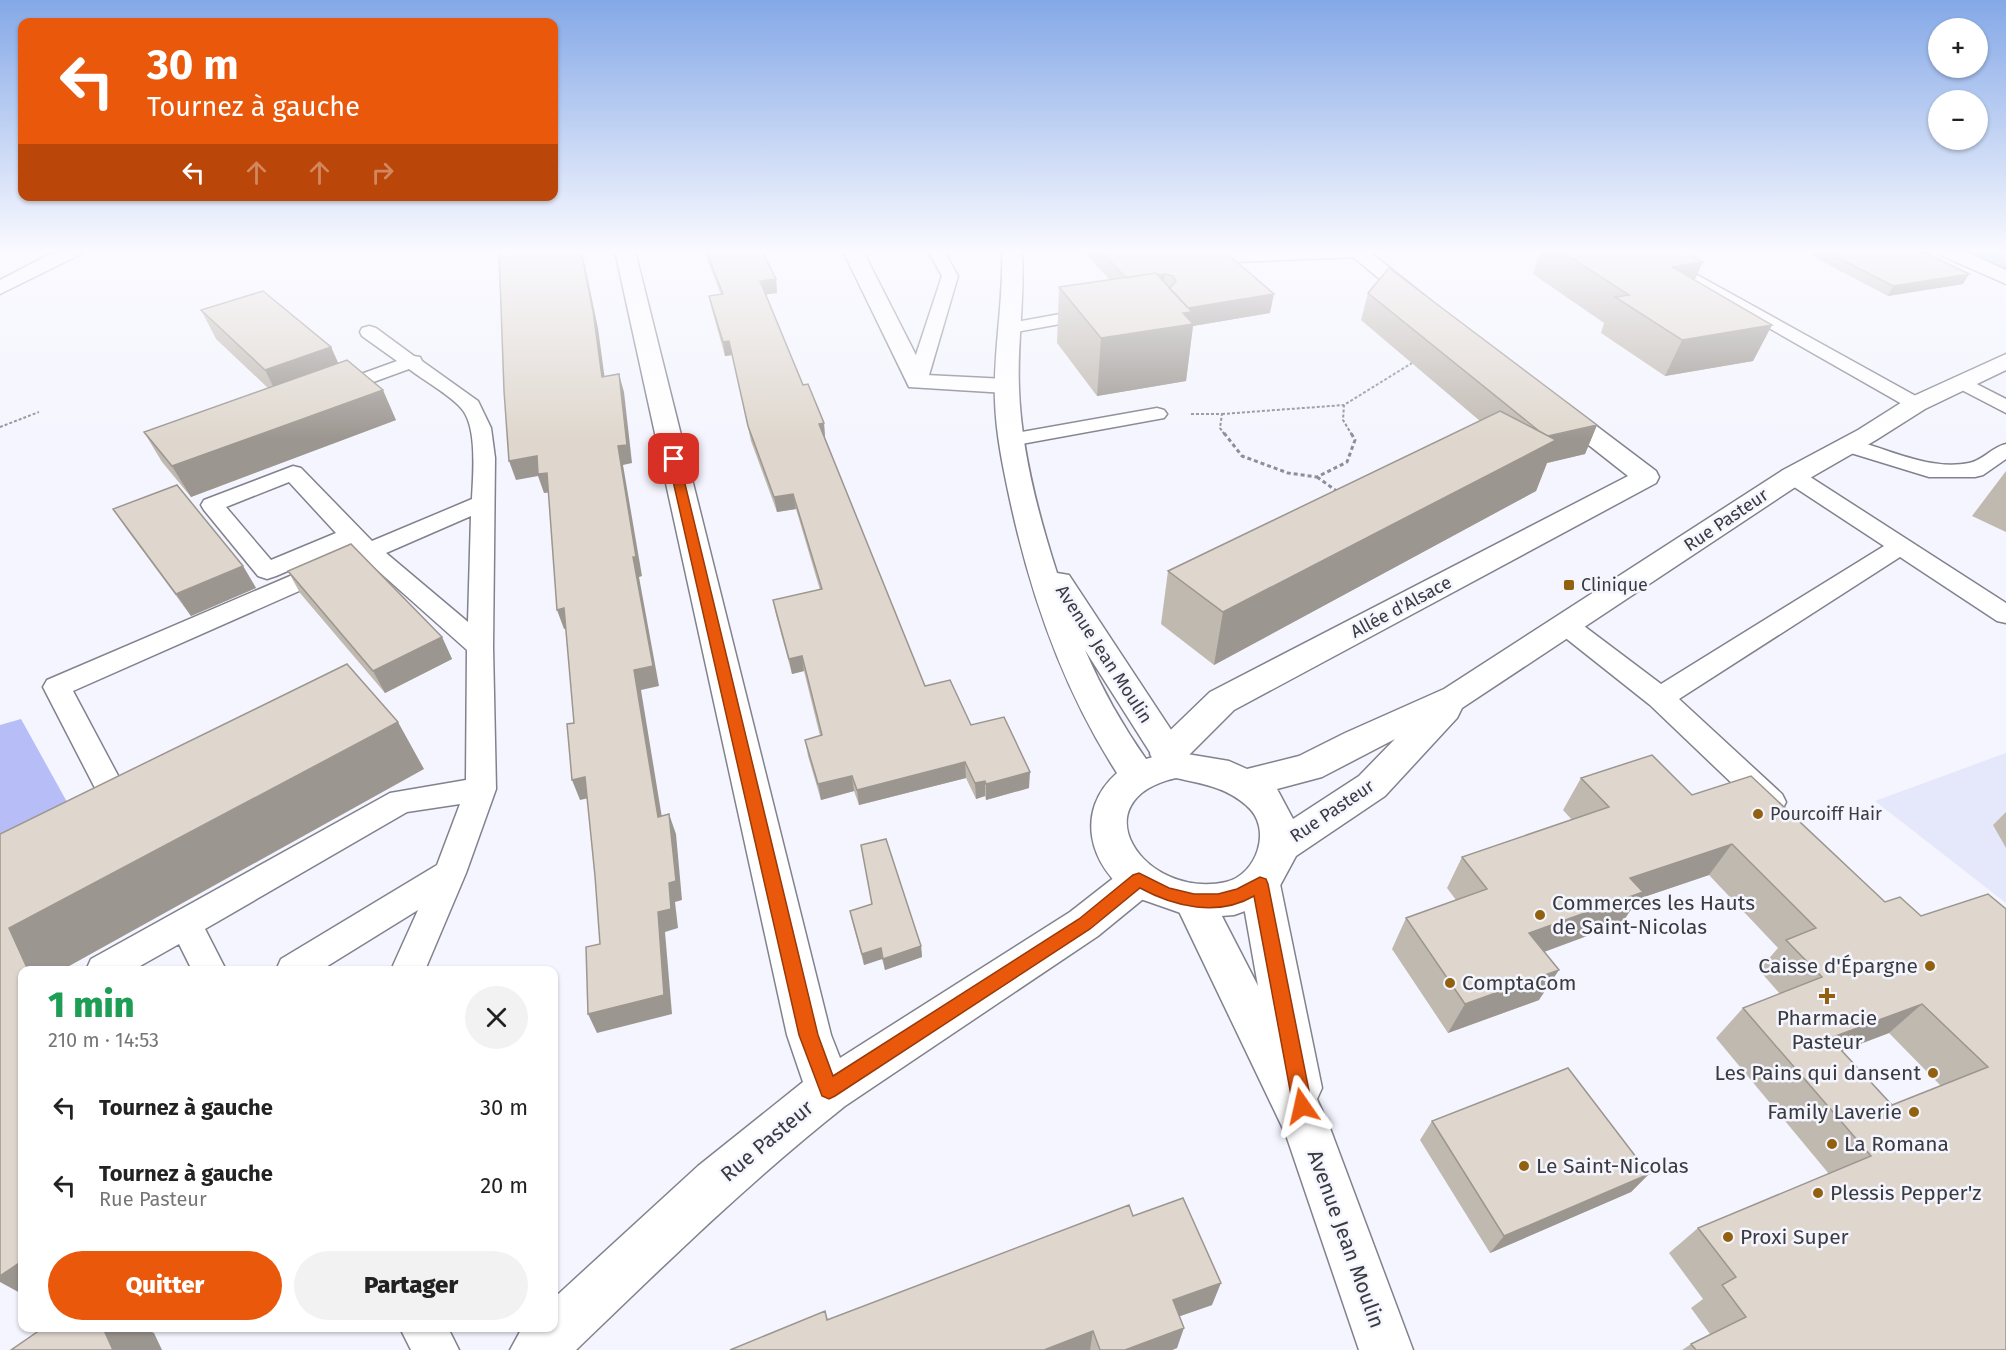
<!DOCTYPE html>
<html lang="fr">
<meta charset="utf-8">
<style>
body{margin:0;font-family:"Fira Sans",sans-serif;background:#f2f2f2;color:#222;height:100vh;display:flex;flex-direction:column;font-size:22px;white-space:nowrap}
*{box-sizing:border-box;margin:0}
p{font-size:20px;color:#767676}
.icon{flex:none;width:33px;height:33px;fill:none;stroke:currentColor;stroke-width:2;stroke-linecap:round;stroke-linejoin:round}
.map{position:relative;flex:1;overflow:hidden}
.sheet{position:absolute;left:18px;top:966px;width:540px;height:366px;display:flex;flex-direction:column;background:#fff;border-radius:12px;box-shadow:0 2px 4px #0004}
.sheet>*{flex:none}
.top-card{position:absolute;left:18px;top:18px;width:540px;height:183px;border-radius:12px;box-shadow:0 2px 4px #0004;background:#ea580c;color:#fff;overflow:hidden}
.buttons{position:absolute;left:1928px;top:18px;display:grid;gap:12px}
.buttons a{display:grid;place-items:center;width:60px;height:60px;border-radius:50%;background:#fff;box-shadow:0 2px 4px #0004;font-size:30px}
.pin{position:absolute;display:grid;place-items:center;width:51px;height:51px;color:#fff;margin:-26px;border-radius:12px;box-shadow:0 3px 9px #0006}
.me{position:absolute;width:66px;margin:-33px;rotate:349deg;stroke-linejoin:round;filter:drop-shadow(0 0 4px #0008)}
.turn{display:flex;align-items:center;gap:21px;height:126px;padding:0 30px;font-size:27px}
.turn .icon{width:78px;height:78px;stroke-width:2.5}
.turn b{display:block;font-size:42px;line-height:51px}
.lanes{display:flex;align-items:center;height:57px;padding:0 30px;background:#0003;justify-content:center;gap:30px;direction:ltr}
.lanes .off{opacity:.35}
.round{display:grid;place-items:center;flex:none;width:63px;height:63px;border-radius:32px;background:#f2f2f2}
.summary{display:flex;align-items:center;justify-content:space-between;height:102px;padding:0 30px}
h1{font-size:36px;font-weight:800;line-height:45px;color:#1e9e55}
.button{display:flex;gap:12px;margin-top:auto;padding:12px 30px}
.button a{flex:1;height:69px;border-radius:36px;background:#ea580c;color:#fff;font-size:24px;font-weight:800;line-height:69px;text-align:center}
.button a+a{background:#f2f2f2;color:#222}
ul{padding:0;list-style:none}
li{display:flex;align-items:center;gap:18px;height:78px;padding:0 30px}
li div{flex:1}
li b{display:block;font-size:22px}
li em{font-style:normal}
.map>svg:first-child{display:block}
.built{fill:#e5e7fb}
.green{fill:#b7bdf7}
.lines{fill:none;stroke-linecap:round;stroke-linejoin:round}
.lane-casing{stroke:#81828d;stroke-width:3}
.street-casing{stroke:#81828d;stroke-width:3}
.secondary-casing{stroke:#81828d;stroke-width:3}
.path-far1{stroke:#8e8f96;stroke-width:2;stroke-dasharray:3 2;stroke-linecap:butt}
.path{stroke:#8e8f96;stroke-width:3;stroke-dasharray:4 3;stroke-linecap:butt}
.lane{fill:#fff;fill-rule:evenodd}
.street{fill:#fff;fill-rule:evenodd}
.secondary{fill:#fff;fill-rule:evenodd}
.wall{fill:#c0b9b0;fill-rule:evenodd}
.shaded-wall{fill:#9c9690}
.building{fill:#dfd7cd;stroke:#9c9690;stroke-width:1.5;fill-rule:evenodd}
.route{fill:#ea580c;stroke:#983908;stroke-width:1.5}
.poi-dot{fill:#91610f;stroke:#f4f5fe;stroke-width:2}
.labels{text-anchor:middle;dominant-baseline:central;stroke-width:5;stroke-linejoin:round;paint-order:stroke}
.street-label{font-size:18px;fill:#3a3b3f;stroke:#f4f5fe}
.poi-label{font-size:18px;fill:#3a3b3f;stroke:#f4f5fe;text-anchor:start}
.near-poi-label{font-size:21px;fill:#3a3b3f;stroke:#f4f5fe;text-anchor:start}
.near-street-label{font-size:21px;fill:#3a3b3f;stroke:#f4f5fe}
</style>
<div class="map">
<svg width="2006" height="1350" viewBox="0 0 2006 1350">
<rect width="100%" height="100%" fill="#f4f5fe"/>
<path class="built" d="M2006 753V903L1875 801Z"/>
<path class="green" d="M1968 251H2006V269Z
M21 719 82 829 0 873V725Z"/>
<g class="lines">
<g class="lane-casing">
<path id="lane" d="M928 251H944L958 276 927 382 924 386H910L907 382 942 276Z
M1219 251H1366V252L1358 257 1236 262 1230 261Z
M1634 251H1654L1923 400 1926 404 1923 408H1909Z
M1093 308 1099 309 1102 313 1099 317 1011 333 1005 332 1002 328 1005 324 1011 323Z
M369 326 376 328 414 356 420 357 422 361 478 401 491 428 495 458 493 647 496 789 466 873 425 970H391L418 910 321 970H276L281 959 437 865 460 804 407 812 205 929 226 970H192L179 944 133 970H86L91 959 390 793 466 780 467 650 367 561 73 691 139 815 135 823 124 827 113 823 43 687 47 680 353 549 348 545 276 576 267 579 258 576 204 510 201 505 204 500 293 466 301 468 372 541 472 499C473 475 478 426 461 408 450 395 423 380 409 369L335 396 328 394 325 390 328 386 397 361 362 336 360 332 362 328ZM289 482 336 533 271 560 226 507ZM471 516 468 622 386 553Z
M1961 376 2006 399V413L1954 386 1951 382 1954 378Z
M1157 408 1164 410 1167 414 1164 418 1011 446 1004 444 1000 440 1004 436 1011 434Z
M1849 439C1887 448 1928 471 1969 463 1982 461 1992 447 2006 444V459L1983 475 1975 477H1929L1841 450 1838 445 1841 440Z
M1793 469 1801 471 2006 603V623L1997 621 1900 557 1679 699 1782 794 1786 802 1782 810 1771 814 1760 810 1650 705 1558 632 1554 626 1558 620 1567 617 1576 620 1661 684 1884 546 1785 481 1782 476 1785 471Z
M400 1328H448L459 1350H411Z"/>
</g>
<g class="street-casing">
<path id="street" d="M615 251H635L831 1035 840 1058 1070 912 1125 869 1139 864 1153 869 1159 880 1153 891 1098 936 845 1106C750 1181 663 1266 576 1350H510L522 1328H554V1298L698 1166 803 1082 787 1035Z
M843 251H863L926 375 1006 379 1015 381 1018 386 1015 391 1006 393 909 387Z
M1346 251H1369L1431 301 1428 306 1420 307 1412 306Z
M1937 251H1964L2006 270V284L1940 255Z
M1557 401 1566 403 1656 471 1659 477 1656 483 1234 710 1181 763 1168 767 1155 763 1150 754 1155 745 1210 692 1628 476 1548 413 1545 408 1548 403Z
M1260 868 1274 872 1280 884 1322 1088 1317 1099 1330 1128 1413 1350H1359L1286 1135 1174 901 1180 889 1194 884 1208 889 1258 986 1240 884 1246 872Z"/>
</g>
<g class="secondary-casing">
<path id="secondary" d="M56 251H82L79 255 0 294V280Z
M1002 251H1022C1025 297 1017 343 1019 389 1021 450 1038 514 1057 573L1069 575 1187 754 1229 761 1247 769 1299 756 1345 733 1444 689 1783 470 1858 430 1907 399 2006 354V370L1925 409 1876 440 1803 482 1462 708 1457 718 1385 796 1296 856 1276 893 1248 910 1234 915 1195 918 1132 896C1089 866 1074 811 1117 773 1063 689 1031 597 1010 500 1003 467 996 434 995 401 993 351 1004 301 1002 251ZM1085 650 1153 757 1146 759C1122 725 1102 689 1085 650ZM1395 739 1359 776 1293 819 1277 789 1322 777ZM1176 778C1203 784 1226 787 1247 806 1273 828 1257 875 1226 882 1143 900 1078 800 1176 778Z"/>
</g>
<path class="path-far1" d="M1191 414H1222L1220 428 1225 435
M1222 414 1344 405
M0 427 39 412
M1352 435 1343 420 1344 405 1412 363"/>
<path class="path" d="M1224 433 1242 456 1288 473 1317 477 1347 462 1355 440 1351 433
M1317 477 1338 492"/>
<use href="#lane" class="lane"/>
<use href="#street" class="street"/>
<use href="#secondary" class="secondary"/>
</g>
<path class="wall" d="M704 251H762L776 279 777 293 766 294 803 385 824 423 825 438H824L925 686 971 725 1029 788 986 800 985 796 976 799 966 778 859 805 854 791 821 800 808 756 805 740 820 736 804 671 792 674 776 615 773 600 820 590 796 509 777 512 751 441 732 355 725 356 712 310 709 296 721 295Z
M1086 251H1224L1270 313 1193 326 1186 381 1097 396 1057 343 1059 287 1110 280 1086 254Z
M1540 251H1683L1695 280 1772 325 1753 361 1665 376 1601 333 1604 323 1533 274Z
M1814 251H1921L1963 284 1888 296 1812 256Z
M1368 293 1597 425 1585 454 1547 463 1536 491 1214 665 1161 624 1168 571 1480 421 1361 320Z
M201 310 331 347 338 363 396 420 191 497 162 462 144 432 268 388 216 339Z
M2006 471V532L1972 516Z
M113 509 243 566 256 588 191 616 128 531Z
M288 571 442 637 452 659 385 693 300 593Z
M1581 778 1692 795 1885 902 1921 916 1988 894 2006 1350H1682L1691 1344 1710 1334 1691 1308 1703 1299 1669 1253 1698 1228 1829 1174 1716 1038 1743 1008 1780 994 1759 970 1778 948 1709 875 1638 899 1622 923 1544 952 1539 1000 1448 1033 1392 949 1406 918 1456 900 1447 888 1462 857 1572 820 1563 810ZM1889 1033 1941 1086 1892 1105 1842 1051Z
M2006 812V848L1993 825Z
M861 845 921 946 922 957 885 970 882 959 864 965 852 921 850 911 872 904Z
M1432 1121 1649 1174 1631 1192 1490 1253 1420 1140Z
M1133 1216 1212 1305 1180 1316 1177 1348 1172 1350H730L825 1311 828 1320Z"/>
<path class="shaded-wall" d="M581 251H582L598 328 607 395 602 377Z
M1703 262 1687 297 1672 267Z
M1165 274 1163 293 1129 280Z
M1969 274 1963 284 1888 296 1893 286Z
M776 279 777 293 763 295 760 281Z
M1274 294 1270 313 1193 326 1186 381 1097 396 1101 338 1159 312Z
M1772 325 1753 361 1665 376 1682 340Z
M729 341 732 355 725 356 723 342Z
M331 347 344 376 280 400 265 370Z
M619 374 624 392 632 463 623 465 642 576 639 577 659 686 641 690 665 836 658 817 634 670 633 557 618 446Z
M383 390 396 420 191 497 172 466Z
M824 423 825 438 821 439 819 424Z
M1597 425 1585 454 1547 463 1536 491 1214 665 1223 612 1546 437Z
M537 456 547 473 554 492 544 493 538 476 516 480 509 461Z
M793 494 796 509 777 512 774 497Z
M243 566 256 588 191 616 176 594Z
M564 608 571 628 564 629 557 610Z
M442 637 452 659 385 693 373 671Z
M802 656 804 671 792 674 789 659Z
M398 722 424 769 62 970H28L9 928Z
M965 762 966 778 859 805 857 790Z
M1030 772 1029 788 986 800V784Z
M852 776 854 791 821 800 818 784Z
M585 777 593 797 580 800 572 780Z
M985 781V796L976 799 975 783Z
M669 814 676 834 682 900 675 902 678 928 665 932 672 1014 597 1033 588 1014 658 912 669 883Z
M1732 844 1709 875 1638 899 1622 923 1511 964 1529 933 1630 878Z
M921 946 922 957 885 970 883 959Z
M881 948 882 959 864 965 862 954Z
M1559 970 1539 1000 1448 1033 1465 1004Z
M1922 1004 1889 1033 1799 1067 1830 1038Z
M1649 1174 1631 1192 1490 1253 1504 1236Z
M22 1261V1294L0 1282V1276Z
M1221 1283 1212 1305 1166 1321 1173 1300Z
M103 1328H144L154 1333 162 1350H113Z
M1184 1328 1177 1348 1172 1350H1125Z
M1093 1331 1090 1350H1044Z"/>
<path class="building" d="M499 251H581L593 311 602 377 619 374 627 445 618 446 636 557H633L653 666 634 670 658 817 669 814 676 881 669 883 671 909 658 912 664 995 588 1014 586 947 600 944 595 876 585 777 572 780 567 724 574 723 564 608 557 610 547 473 538 474 537 456 509 461 504 391Z
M706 251H762L776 279 760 281 803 385 808 384 824 423 819 424 925 686 950 680 971 725 1004 717 1030 772 986 784 985 781 975 783 965 762 857 790 852 776 818 784 805 740 822 735 802 656 789 659 773 600 822 589 793 494 774 497 748 426 729 341 723 342 709 296 723 294Z
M1101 251H1224L1274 294 1188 308 1169 288 1171 287 1176 281 1173 276 1165 274 1157 275 1156 273 1126 278Z
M1561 251H1683L1703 262 1672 267 1772 325 1682 340 1615 297 1629 295Z
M1825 251H1921L1969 274 1893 286Z
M1389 268 1597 425 1548 436 1539 431 1368 293Z
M1156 273 1192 312 1183 313 1193 324 1101 338 1059 287Z
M263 291 331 347 265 370 201 310Z
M347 360 383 390 172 466 144 432Z
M1500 411 1556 440 1223 612 1168 571Z
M177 485 243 566 176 594 113 509Z
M351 544 442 637 373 671 288 571Z
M347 664 398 722 9 928 28 970H22V1261L0 1276V834Z
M1652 755 1692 795 1751 776 1885 902 1900 897 1921 916 1988 894 2006 909V1350H1696L1691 1344 1746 1317 1722 1285 1736 1277 1698 1228 1871 1156 1743 1008 1822 977 1786 940 1816 928 1732 844 1630 878 1643 892 1529 933 1559 970 1465 1004 1406 918 1487 889 1462 857 1609 807 1581 778ZM1922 1004 1988 1067 1892 1105 1830 1038Z
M886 839 921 946 883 959 881 948 862 954 850 911 872 904 861 845Z
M1568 1068 1649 1174 1504 1236 1432 1121Z
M1183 1198 1221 1283 1173 1300 1184 1328 1125 1350H1100L1093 1331 1044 1350H730L825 1311 827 1320 1129 1205 1133 1216Z
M43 1328H103L113 1350H11Z"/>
<linearGradient id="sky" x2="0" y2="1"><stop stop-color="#84a8e7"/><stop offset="0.57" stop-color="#fafaff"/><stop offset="1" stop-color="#fafaff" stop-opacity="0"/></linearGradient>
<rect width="2006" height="440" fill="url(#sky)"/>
<path class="route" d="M674 455 679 459 818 1035 833 1076 1079 919 1133 875 1139 873 1169 888 1194 894H1218L1237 889 1260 877 1266 879 1268 884 1312 1106 1309 1112 1302 1115 1296 1112 1293 1106 1254 896C1218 917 1175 907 1140 888L1090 929 835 1096 829 1099 822 1096 799 1035 668 459Z"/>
<g class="poi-dot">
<rect x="1563" y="579" width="12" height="12" rx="3"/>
<circle cx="1758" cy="814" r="6"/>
<circle cx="1540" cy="915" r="6"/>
<circle cx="1930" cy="966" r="6"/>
<circle cx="1450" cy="983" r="6"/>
<path d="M1824 987h6v6h6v6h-6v6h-6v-6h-6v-6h6z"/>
<circle cx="1933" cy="1073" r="6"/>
<circle cx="1914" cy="1112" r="6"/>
<circle cx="1832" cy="1144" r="6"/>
<circle cx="1524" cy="1166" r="6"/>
<circle cx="1818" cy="1193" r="6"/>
<circle cx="1728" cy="1237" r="6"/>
</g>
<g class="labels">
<g class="street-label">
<text transform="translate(1726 520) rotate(-34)">Rue Pasteur</text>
<text transform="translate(1401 607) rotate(-28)">Allée d'Alsace</text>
<text transform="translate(1104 654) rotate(57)">Avenue Jean Moulin</text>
<text transform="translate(1332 811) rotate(-34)">Rue Pasteur</text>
</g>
<g class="poi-label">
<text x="1581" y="585">Clinique</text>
<text x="1770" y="814">Pourcoiff Hair</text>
</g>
<g class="near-poi-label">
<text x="1552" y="903">Commerces les Hauts<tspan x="1552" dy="24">de Saint-Nicolas</tspan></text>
<text x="1918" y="966" text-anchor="end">Caisse d'Épargne</text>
<text x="1462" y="983">ComptaCom</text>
<text x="1827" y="1018" text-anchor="middle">Pharmacie<tspan x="1827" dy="24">Pasteur</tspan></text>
<text x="1921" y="1073" text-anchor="end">Les Pains qui dansent</text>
<text x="1902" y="1112" text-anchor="end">Family Laverie</text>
<text x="1844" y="1144">La Romana</text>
<text x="1536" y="1166">Le Saint-Nicolas</text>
<text x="1830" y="1193">Plessis Pepper'z</text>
<text x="1740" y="1237">Proxi Super</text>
</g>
<g class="near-street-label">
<text transform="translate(767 1141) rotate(-40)">Rue Pasteur</text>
<text transform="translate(1346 1239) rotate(70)">Avenue Jean Moulin</text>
</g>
</g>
</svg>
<div class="buttons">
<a>+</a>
<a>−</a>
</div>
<div class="pin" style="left:674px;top:459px;background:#d93025"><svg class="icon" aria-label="arrive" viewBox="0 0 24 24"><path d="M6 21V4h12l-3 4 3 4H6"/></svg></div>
<svg class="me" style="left:1302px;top:1106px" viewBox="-20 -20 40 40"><path d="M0-17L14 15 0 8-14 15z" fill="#ea580c" stroke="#fff" stroke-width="4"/></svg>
<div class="top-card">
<div class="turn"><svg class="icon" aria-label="left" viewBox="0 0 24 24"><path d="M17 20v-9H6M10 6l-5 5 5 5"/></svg><div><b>30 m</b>Tournez à gauche</div></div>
<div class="lanes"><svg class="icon" aria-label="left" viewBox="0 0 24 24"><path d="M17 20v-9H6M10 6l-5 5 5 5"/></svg><svg class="icon off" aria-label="ahead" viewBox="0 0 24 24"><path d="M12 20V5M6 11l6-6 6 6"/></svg><svg class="icon off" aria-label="ahead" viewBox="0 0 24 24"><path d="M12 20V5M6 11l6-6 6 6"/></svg><svg class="icon off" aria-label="right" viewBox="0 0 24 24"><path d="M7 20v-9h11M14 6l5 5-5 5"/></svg></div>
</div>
<section class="sheet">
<div class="summary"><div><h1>1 min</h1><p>210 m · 14:53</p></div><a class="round"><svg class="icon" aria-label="close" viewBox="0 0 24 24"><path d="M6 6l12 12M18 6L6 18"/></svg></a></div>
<ul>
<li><svg class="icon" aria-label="left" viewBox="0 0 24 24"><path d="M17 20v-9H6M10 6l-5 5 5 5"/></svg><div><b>Tournez à gauche</b></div><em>30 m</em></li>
<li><svg class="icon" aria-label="left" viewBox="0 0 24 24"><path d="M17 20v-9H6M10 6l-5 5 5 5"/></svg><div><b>Tournez à gauche</b><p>Rue Pasteur</p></div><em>20 m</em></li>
</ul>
<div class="button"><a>Quitter</a><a>Partager</a></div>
</section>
</div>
